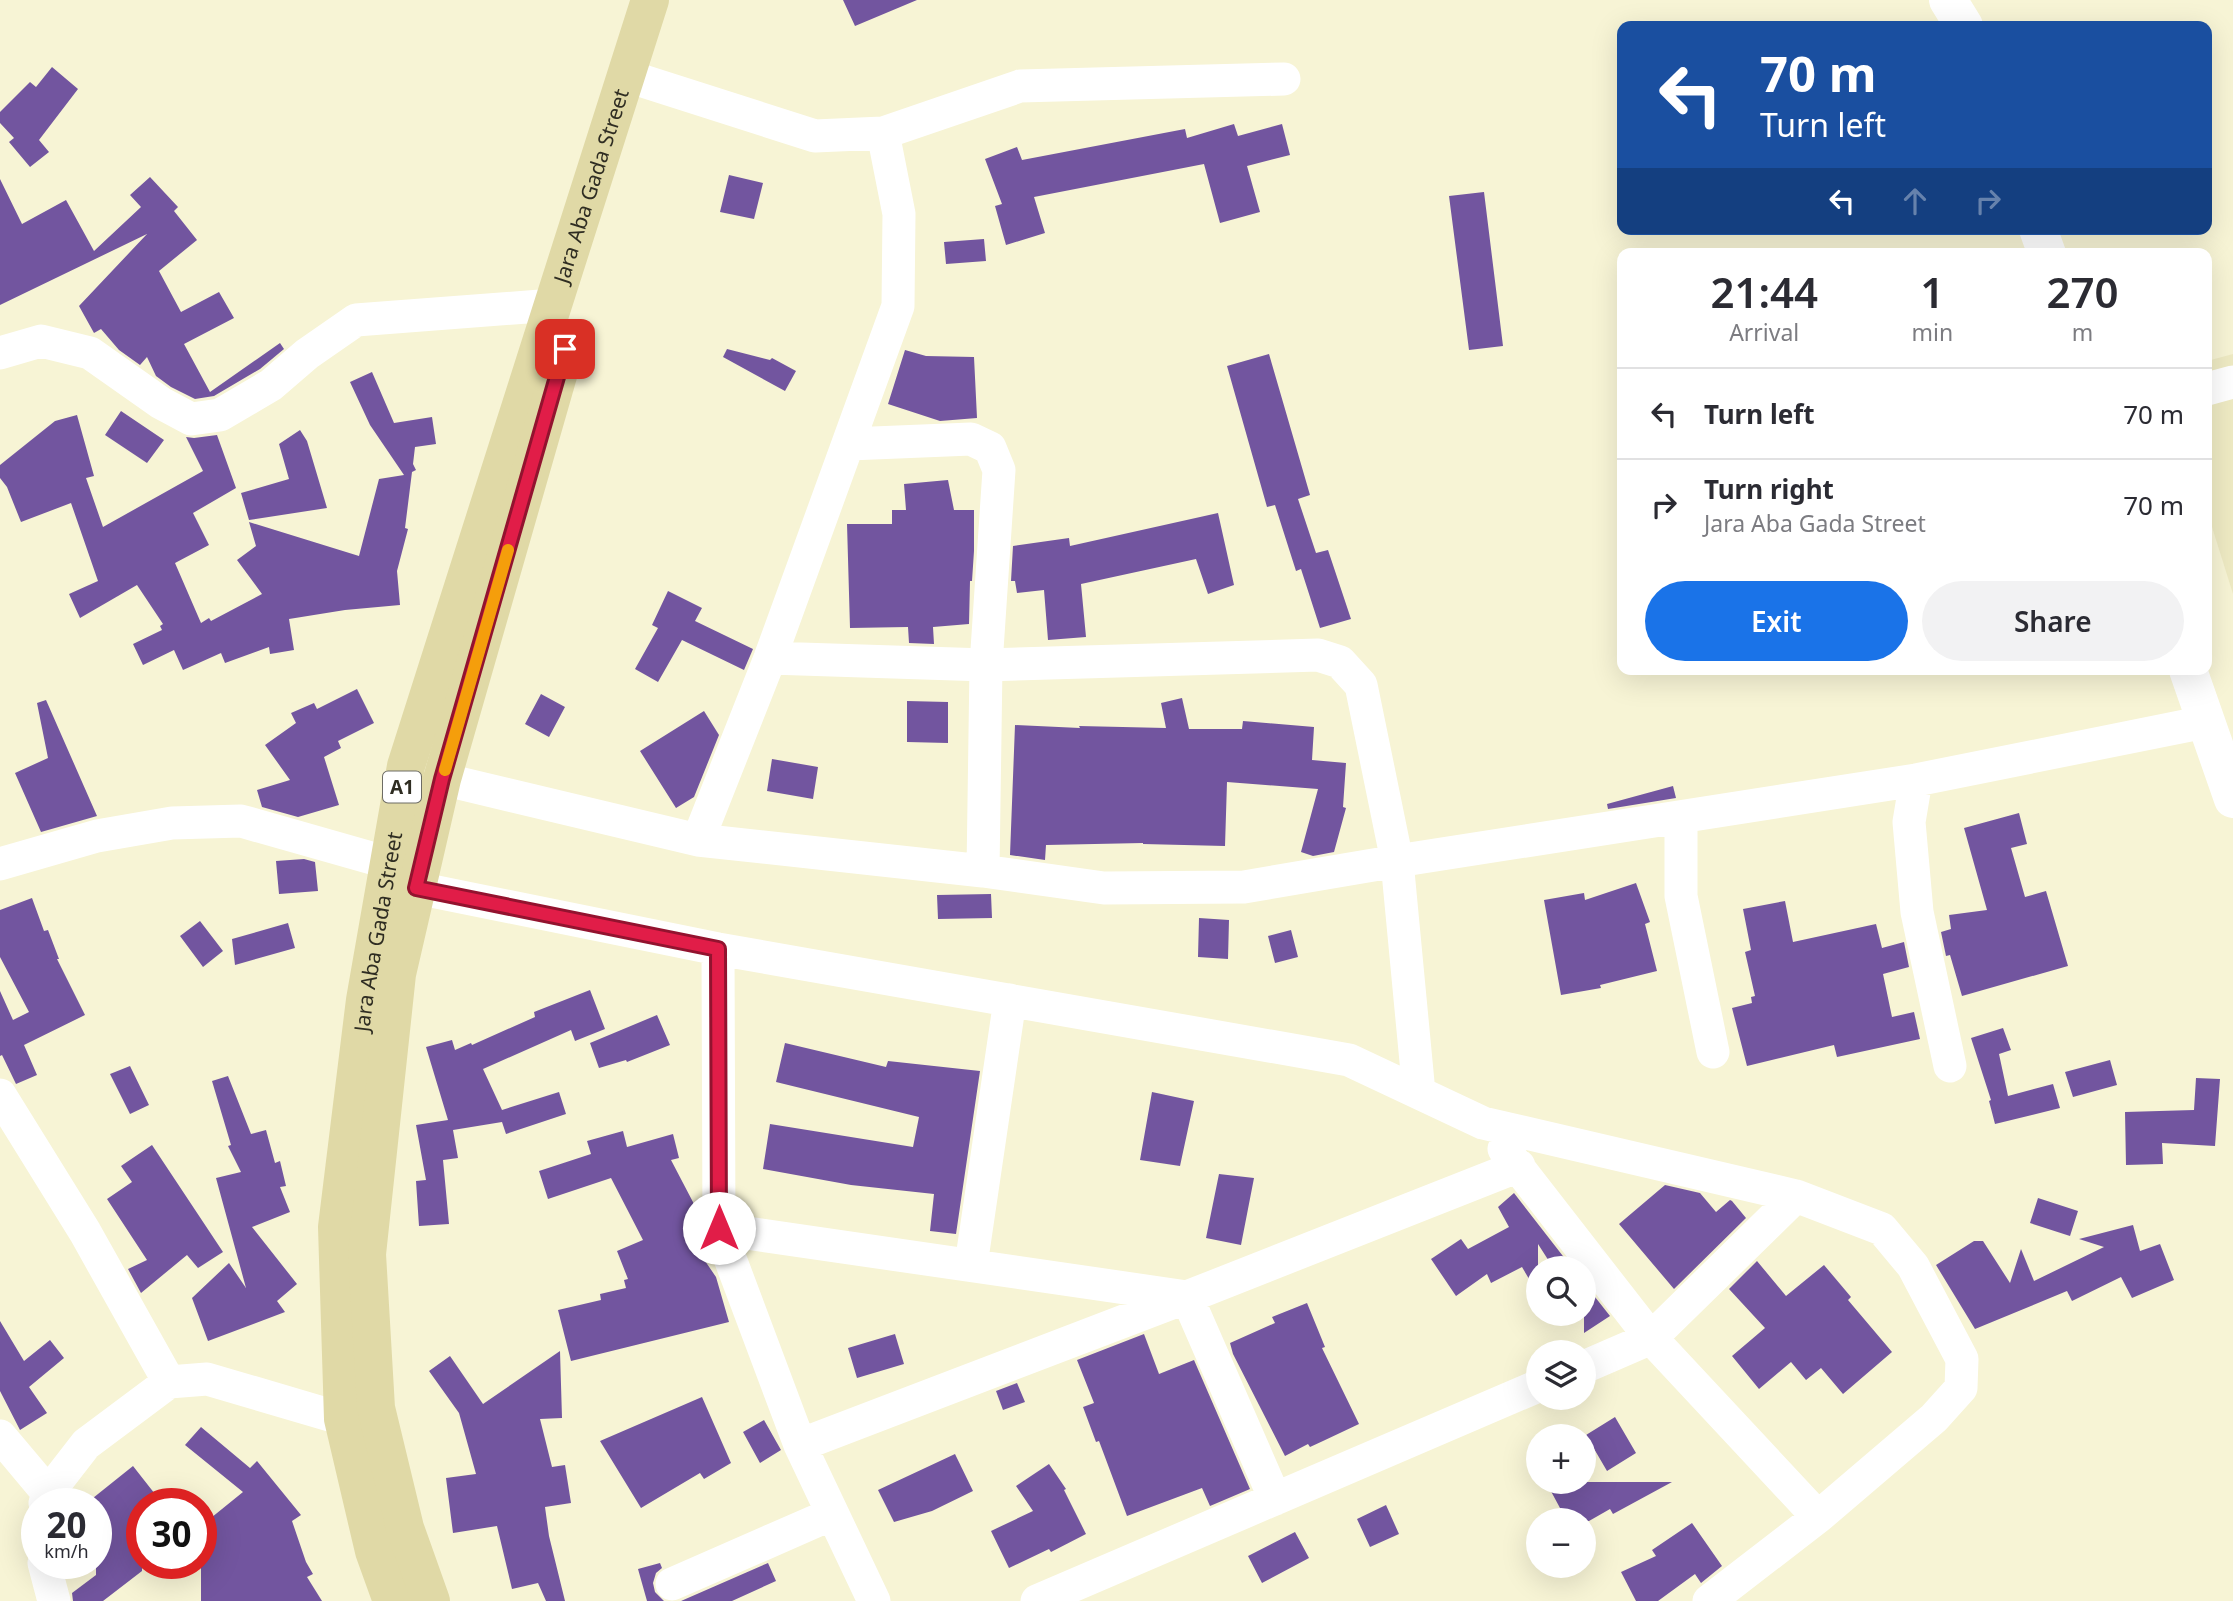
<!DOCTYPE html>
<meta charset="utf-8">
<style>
body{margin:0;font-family:"Noto Sans",sans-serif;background:#f2f2f3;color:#2b2b33;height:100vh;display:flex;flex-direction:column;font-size:26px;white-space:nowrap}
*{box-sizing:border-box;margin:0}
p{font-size:23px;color:#7c7c81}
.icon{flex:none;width:38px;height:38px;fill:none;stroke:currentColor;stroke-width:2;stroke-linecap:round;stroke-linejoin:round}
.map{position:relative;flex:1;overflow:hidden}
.panel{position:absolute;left:1617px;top:248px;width:595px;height:427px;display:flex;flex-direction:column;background:#fff;border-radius:14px;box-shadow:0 7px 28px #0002}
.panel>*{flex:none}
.hud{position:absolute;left:1617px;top:21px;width:595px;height:214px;border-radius:14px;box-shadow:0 7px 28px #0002;background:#1a4fa0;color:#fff;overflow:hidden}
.fabs{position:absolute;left:1526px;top:1256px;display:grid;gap:14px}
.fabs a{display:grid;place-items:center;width:70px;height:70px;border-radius:50%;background:#fff;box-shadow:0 7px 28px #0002;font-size:35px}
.speed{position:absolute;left:21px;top:1488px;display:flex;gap:14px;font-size:35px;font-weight:700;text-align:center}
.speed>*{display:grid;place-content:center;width:91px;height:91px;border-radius:50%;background:#fff;box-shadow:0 7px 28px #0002;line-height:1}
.speed small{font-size:18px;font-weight:400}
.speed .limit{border:10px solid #d22;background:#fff;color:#111}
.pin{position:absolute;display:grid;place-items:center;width:60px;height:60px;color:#fff;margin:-30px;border-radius:14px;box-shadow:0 4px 10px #0006}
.me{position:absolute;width:77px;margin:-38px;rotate:0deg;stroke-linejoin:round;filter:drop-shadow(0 0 5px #0008)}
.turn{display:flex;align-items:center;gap:24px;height:147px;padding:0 28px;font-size:32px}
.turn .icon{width:91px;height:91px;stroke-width:2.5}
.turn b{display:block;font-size:49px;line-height:60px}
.lanes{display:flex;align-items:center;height:66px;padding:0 28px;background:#0003;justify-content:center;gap:35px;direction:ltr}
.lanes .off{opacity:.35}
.eta{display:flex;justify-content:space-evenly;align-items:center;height:119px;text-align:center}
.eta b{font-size:42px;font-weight:600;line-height:49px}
.button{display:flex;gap:14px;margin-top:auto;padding:14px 28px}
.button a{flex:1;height:80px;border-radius:42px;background:#1a73e8;color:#fff;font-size:28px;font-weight:600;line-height:80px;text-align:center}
.button a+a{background:#f2f2f3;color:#2b2b33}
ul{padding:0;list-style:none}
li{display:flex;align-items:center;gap:21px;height:91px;padding:0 28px;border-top:2px solid #e1e1e2}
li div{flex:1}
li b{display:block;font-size:26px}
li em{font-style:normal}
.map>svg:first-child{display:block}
.built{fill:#eeeac3}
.building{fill:#72559f}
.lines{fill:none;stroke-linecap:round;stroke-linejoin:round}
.minor{stroke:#fff;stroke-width:33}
.tertiary{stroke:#fff;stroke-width:38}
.primary{stroke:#e0d9a6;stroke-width:38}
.route-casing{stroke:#92132f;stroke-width:18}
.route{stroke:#e11d48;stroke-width:12}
.slow{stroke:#f59e0b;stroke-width:12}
.labels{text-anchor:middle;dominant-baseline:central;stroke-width:7;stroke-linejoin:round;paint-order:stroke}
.shield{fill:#fff;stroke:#6d6c64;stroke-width:2}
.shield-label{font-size:19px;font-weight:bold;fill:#2f2d22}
.street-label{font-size:21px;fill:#2f2d22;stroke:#fff}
</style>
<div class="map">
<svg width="2233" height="1601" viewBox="0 0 2233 1601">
<rect width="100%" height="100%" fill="#f7f4d5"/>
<path class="built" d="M2233 354V594L2207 511V361Z"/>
<path class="building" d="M843 0H917L855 26Z
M52 67 78 89 39 140 49 152 30 167 9 142 14 138 0 123V112L30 82 36 87Z
M1234 124 1238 136 1282 124 1290 155 1247 166 1260 212 1220 223 1204 164 1034 197 1045 233 1006 245 995 206 1002 204 985 159 1017 147 1022 160 1185 129 1187 138Z
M729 175 763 183 754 219 720 212Z
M150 177 178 207 174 211 197 240 159 271 181 312 219 292 234 318 184 344 210 392 280 343 284 349 260 369 214 396 195 399 171 387 156 376 147 357 140 365 119 350 101 329 94 333 79 306 147 234 0 305V179L22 224 66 200 94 251 141 207 130 195Z
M1484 192 1503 346 1469 350 1449 196Z
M984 239 986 261 946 264 944 242Z
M727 349 770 360 772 358 796 371 785 391 723 357Z
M905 350 926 356 974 357 977 418 940 421 888 404Z
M1269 354 1310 495 1298 499 1316 553 1328 550 1351 619 1320 628 1301 569 1296 571 1275 505 1267 507 1227 366Z
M372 372 394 423 432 417 436 444 415 447 413 464 416 470 412 472 405 528 408 529 397 571 400 605 345 610 289 619 294 650 270 654 269 647 225 663 221 653 183 670 174 650 143 665 133 644 162 630 160 626 163 624 137 585 80 618 69 594 98 581 71 503 21 522 7 487 0 478V465L55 421 77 415 94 476 86 478 103 527 203 471 186 437 194 438 217 435 236 488 193 513 209 545 175 563 201 623 209 618 211 621 262 594 237 560 256 546 249 522 359 556 379 479 404 475 370 425 350 382Z
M121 411 164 440 147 463 105 435Z
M300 430 307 441 327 508 249 520 241 493 289 479 279 444Z
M948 480 954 510H974V551L972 581H970L969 624 933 627 934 644 909 643 908 627 850 628 847 524H892V510H906L904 484Z
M1218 513 1234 585 1208 594 1196 559 1081 584 1086 637 1048 640 1044 590 1017 593 1015 581H1011L1013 546 1069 538 1070 546Z
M668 591 702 608 695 621 753 649 744 670 682 640 658 682 635 669 658 628 652 625Z
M357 689 374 723 338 741 341 748 324 757 339 805 298 817 262 807 257 790 290 780 265 745 296 723 291 713 314 703 317 709Z
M541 694 565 707 549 737 525 724Z
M1182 698 1189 729H1242L1243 721 1314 727 1312 760 1346 763 1343 807 1346 808 1334 852 1313 856 1301 852 1318 789 1227 782 1225 846 1143 844V843L1046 845 1045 860 1010 855 1015 725 1080 728 1079 726 1166 728 1161 703Z
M46 700 97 816 41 832 15 773 48 758 37 703Z
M907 701 948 702V743L907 742Z
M704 711 719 735 694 797 676 808 640 751Z
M772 759 818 767 813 799 767 791Z
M1673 786 1676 798 1608 809 1607 804Z
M2019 813 2027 844 2011 848 2025 897 2046 891 2068 966 1962 996 1950 955 1946 956 1941 932 1951 929 1949 915 1987 910 1964 828Z
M304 859 315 862 318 891 279 894 276 861Z
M1636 883 1650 922 1645 924 1657 971 1600 985 1601 988 1561 995 1544 900 1584 893 1585 900Z
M991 894 992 918 938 919 937 895Z
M32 898 44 931 48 930 59 959H57L85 1015 24 1045 37 1075 16 1084 2 1055 0 1056V991L13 1020 29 1012 0 957V910Z
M1785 901 1793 942 1876 924 1882 948 1904 942 1909 967 1883 974 1892 1017 1914 1012 1920 1039 1837 1057 1834 1045 1747 1066 1732 1008 1752 1003 1751 997 1755 996 1745 952 1751 950 1743 909Z
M1199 918 1229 920 1228 959 1198 957Z
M200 921 223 951 203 967 180 936Z
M288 923 295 948 235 965 232 939Z
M1291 930 1298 957 1275 963 1268 936Z
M590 990 605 1029 575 1041 571 1030 483 1069 502 1110 559 1092 566 1114 506 1134 502 1122 453 1130 458 1158 443 1160 449 1224 419 1226 416 1181 426 1180 416 1125 448 1120 426 1047 452 1040 455 1050 471 1043 472 1045 535 1017 534 1012Z
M657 1015 670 1045 627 1062 626 1060 599 1068 590 1043Z
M2003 1028 2011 1050 1999 1054 2008 1096 2053 1084 2060 1108 1995 1124 1989 1101 1991 1100 1971 1038Z
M785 1043 886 1067 888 1061 980 1071 956 1234 930 1231 934 1194 851 1185 763 1169 770 1124 913 1147 919 1117 776 1082Z
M2110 1060 2117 1085 2073 1097 2065 1072Z
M130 1066 149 1105 130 1114 110 1074Z
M228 1076 251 1134 266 1130 275 1163 280 1161 286 1186 280 1187 290 1212 252 1227 297 1284 277 1301 285 1312 208 1341 192 1298 229 1263 246 1288 216 1178 241 1172 228 1146 231 1145 212 1081Z
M2196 1078 2220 1079 2215 1146 2162 1143 2163 1164 2126 1165 2125 1112 2194 1110Z
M1152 1092 1194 1101 1180 1166 1140 1160Z
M623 1131 627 1147 673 1134 679 1158 671 1160 694 1204 696 1203 700 1216 701 1235 708 1256 703 1258 716 1277 729 1322 571 1361 558 1310 601 1300 600 1294 626 1288 624 1280 628 1279 617 1251 643 1240 611 1178 548 1199 539 1171 591 1154 587 1141Z
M152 1145 223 1252 198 1268 187 1255 141 1293 128 1269 147 1260 107 1199 132 1182 121 1166Z
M1219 1174 1254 1178 1241 1245 1206 1238Z
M1665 1185 1700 1193 1716 1212 1730 1200 1732 1201 1746 1218 1674 1289 1619 1224Z
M1514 1193 1573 1269H1554L1538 1244V1294L1522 1267 1491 1283 1487 1274 1456 1296 1431 1259 1461 1239 1468 1249 1509 1227 1498 1207Z
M2038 1198 2078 1211 2070 1236 2030 1223Z
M2133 1225 2140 1251 2160 1244 2174 1280 2132 1298 2121 1277 2072 1301 2067 1291 1975 1329 1936 1265 1974 1241H1983L2010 1283 2021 1249 2034 1281 2104 1247 2079 1239Z
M1757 1261 1786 1296 1824 1265 1851 1297 1848 1300 1892 1352 1843 1394 1821 1368 1806 1380 1791 1362 1759 1389 1732 1356 1765 1328 1729 1289Z
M1584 1283 1610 1316 1584 1333Z
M1307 1303 1325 1347 1322 1348 1359 1424 1323 1441 1310 1447 1308 1444 1285 1456 1233 1354 1230 1343 1275 1323 1272 1317Z
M0 1321 24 1361 50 1340 64 1358 29 1387 47 1413 20 1430 0 1391Z
M895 1334 904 1364 857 1378 848 1348Z
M1144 1334 1159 1374 1194 1360 1250 1489 1210 1506 1202 1488 1127 1516 1099 1441 1096 1442 1083 1407 1094 1403 1077 1360Z
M560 1351 562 1418 540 1419 552 1467 565 1465 571 1503 545 1507 549 1536 565 1601H546L538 1583 512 1589 497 1526 453 1533 446 1478 476 1474 459 1413 429 1371 450 1356 483 1404Z
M1017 1383 1025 1402 1003 1410 996 1391Z
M702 1397 731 1463 704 1479 700 1473 641 1508 600 1441Z
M1615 1417 1636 1453 1607 1471 1586 1435Z
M764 1420 781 1450 760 1463 743 1432Z
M201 1427 250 1468 257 1461 301 1515 292 1521 306 1562 313 1574 307 1577 322 1601H201V1526L243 1492 185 1445Z
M955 1454 973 1491 932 1511 894 1522 878 1490Z
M1049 1464 1066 1489 1064 1490 1086 1534 1051 1552 1049 1549 1009 1568 991 1531 1033 1511 1016 1486Z
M133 1466 162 1503H142V1571L103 1601H73L72 1593 96 1575V1503L88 1502Z
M1546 1482H1672L1613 1514 1610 1509 1589 1521H1567Z
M1386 1505 1399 1534 1370 1547 1357 1519Z
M1692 1523 1722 1566 1701 1583 1695 1574 1658 1601H1636L1621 1572 1656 1556 1652 1550Z
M1295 1532 1309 1558 1262 1583 1248 1556Z
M660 1563 662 1568 656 1573 653 1583 655 1592 664 1601H647L638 1569Z
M768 1563 776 1581 732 1601H681Z"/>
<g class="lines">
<path class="minor" d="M643 81 815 136 883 133 1020 86 1284 79
M0 353 41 341 90 353 161 403 191 419 220 415 271 385 307 354 356 320 553 305
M2207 389 2233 382
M849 444 971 439 990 448 999 470 986 665 983 871
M770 658 986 665 1318 655 1340 662 1361 685 1397 861 1419 1093
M442 779 698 840 983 871 1104 888 1244 887 1397 861 1916 780 2205 722
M1916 780 1909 822 1917 912 1950 1066
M1681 817V896L1713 1052
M698 840 770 658 898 306 899 214 883 133
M0 864 97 836 172 823 241 821 389 863
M417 888 718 949 1349 1060 1483 1123 1796 1196 1882 1229 1913 1266 1962 1359 1961 1388 1934 1418 1818 1517 1709 1601
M718 949 719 1229 800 1445 874 1601
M0 1095 85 1232 169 1382
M1504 1149 1651 1338 1818 1517
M719 1229 1187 1297 1275 1499
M971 1265 1010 1000
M1584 1367 1651 1338 1796 1196
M0 1436 48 1493
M800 1445 1187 1297 1519 1166
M45 1503 48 1493 86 1444 169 1382 207 1379 343 1419
M44 1563 54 1601
M672 1584 832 1514
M1037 1601 1538 1386"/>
<path class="tertiary" d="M1948 0 1964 26
M2038 229 2047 254
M2188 670 2233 799"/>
<g class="primary">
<path id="s1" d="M392 1601 374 1551 343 1419 337 1227 365 1000 406 766 650 0"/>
<path d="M431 1601 405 1528 376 1408 367 1254 397 974 442 779 565 351"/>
</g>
</g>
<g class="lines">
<g class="route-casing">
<path id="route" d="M565 349 442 779 416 888 718 949 719 1228"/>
</g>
<use href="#route" class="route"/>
<path class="slow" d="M445 770 508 550"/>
</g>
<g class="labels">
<rect class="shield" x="383" y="771.5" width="38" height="31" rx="5"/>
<g class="shield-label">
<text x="402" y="787">A1</text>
</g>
<g class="street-label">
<text stroke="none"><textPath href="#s1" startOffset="1456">Jara Aba Gada Street</textPath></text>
<text stroke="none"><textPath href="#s1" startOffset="679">Jara Aba Gada Street</textPath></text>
</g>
</g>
</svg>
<div class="fabs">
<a><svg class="icon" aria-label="search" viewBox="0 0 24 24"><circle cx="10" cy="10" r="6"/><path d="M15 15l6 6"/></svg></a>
<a><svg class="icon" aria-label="layers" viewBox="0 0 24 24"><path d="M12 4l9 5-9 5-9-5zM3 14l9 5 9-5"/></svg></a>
<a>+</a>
<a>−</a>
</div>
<div class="speed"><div>20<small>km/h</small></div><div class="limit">30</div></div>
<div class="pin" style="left:565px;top:349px;background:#d93025"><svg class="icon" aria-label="arrive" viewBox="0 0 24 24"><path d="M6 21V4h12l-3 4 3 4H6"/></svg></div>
<svg class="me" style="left:719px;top:1228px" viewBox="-20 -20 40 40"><circle r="19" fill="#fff"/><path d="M0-13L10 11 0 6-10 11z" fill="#e11d48"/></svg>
<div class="hud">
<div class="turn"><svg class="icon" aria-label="left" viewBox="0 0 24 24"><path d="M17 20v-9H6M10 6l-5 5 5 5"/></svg><div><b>70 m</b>Turn left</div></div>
<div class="lanes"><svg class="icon" aria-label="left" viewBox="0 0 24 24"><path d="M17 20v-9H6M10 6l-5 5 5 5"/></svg><svg class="icon off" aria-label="ahead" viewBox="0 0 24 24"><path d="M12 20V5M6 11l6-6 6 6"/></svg><svg class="icon off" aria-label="right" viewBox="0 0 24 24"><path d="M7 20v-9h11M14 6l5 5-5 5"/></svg></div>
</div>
<section class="panel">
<div class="eta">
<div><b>21:44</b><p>Arrival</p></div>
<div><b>1</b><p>min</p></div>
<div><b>270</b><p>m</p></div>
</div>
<ul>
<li><svg class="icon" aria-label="left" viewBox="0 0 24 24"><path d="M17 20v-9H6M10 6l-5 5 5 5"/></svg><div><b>Turn left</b></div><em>70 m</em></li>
<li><svg class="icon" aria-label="right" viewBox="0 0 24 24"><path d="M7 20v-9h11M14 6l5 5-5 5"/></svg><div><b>Turn right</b><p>Jara Aba Gada Street</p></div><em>70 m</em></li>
</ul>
<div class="button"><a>Exit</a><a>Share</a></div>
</section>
</div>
